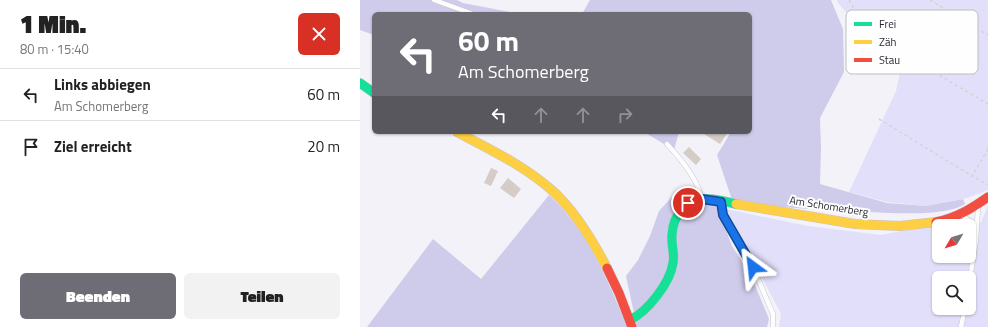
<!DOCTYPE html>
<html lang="de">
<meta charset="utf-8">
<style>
body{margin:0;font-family:"Titillium Web",sans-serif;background:#f2f2f2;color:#222;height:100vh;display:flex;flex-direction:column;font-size:15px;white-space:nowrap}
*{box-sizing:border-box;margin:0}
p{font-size:13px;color:#767676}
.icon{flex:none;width:22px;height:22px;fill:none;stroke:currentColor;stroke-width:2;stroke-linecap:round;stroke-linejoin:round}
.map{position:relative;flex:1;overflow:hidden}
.panel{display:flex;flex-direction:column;background:#fff;width:360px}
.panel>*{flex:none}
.guide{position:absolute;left:12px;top:12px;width:380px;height:122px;border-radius:6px;box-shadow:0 1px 3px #0004;background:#6e6d76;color:#fff;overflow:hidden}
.needle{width:26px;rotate:232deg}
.buttons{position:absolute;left:572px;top:219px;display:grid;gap:8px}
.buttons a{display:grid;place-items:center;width:44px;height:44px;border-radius:6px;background:#fff;box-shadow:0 1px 3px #0004;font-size:20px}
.pin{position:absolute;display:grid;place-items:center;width:34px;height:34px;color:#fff;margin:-17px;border:2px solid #fff;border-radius:50%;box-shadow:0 1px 4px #0007}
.me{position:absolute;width:44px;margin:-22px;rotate:330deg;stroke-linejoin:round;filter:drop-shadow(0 0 3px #0008)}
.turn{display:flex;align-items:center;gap:14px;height:84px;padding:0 20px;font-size:18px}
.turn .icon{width:52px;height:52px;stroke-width:2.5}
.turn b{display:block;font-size:28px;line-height:34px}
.lanes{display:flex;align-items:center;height:38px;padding:0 20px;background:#0003;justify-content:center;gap:20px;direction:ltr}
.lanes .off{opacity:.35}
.round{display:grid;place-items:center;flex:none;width:42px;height:42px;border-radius:6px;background:#f2f2f2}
.summary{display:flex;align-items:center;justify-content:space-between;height:68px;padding:0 20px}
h1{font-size:24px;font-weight:800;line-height:30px}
.button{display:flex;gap:8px;margin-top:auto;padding:8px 20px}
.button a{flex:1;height:46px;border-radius:6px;background:#6e6d76;color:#fff;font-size:16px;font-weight:800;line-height:46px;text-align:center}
.button a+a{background:#f2f2f2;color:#222}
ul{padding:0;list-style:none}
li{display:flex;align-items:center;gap:12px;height:52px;padding:0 20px;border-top:1px solid #e0e0e0}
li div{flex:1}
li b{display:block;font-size:15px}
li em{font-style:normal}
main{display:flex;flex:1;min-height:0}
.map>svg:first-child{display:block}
.green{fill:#e2dffa;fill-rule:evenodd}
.forest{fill:#cfcbeb}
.building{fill:#d5ccc7}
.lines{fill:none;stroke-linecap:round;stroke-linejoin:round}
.lane-casing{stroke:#c6c5cd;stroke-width:5.5}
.fast-casing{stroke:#c6c5cd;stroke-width:10}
.slow-casing{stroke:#c6c5cd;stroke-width:10}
.jam-casing{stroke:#c6c5cd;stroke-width:10}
.path{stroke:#d3d3d5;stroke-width:1.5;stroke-dasharray:3 3;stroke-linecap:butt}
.lane{stroke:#fdfdfe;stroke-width:4.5}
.fast{stroke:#16e098;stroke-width:9}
.slow{stroke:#ffcf43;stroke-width:9}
.jam{stroke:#f24e42;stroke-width:9}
.route-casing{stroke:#114b97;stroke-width:10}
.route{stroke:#1a73e8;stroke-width:7}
.labels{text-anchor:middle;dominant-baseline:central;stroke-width:4;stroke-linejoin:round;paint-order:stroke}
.street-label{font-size:11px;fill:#272630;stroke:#fefefe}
.key{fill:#fefefe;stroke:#bebdc0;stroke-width:1}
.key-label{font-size:11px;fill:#272630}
</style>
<main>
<section class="panel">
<div class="summary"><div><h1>1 Min.</h1><p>80 m · 15:40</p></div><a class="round" style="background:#d93025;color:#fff"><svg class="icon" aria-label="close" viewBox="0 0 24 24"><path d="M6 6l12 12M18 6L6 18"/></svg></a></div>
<ul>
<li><svg class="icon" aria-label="left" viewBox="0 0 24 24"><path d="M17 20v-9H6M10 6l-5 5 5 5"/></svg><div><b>Links abbiegen</b><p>Am Schomerberg</p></div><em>60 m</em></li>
<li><svg class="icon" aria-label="arrive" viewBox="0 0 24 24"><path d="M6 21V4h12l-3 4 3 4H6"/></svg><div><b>Ziel erreicht</b></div><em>20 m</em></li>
</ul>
<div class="button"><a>Beenden</a><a>Teilen</a></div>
</section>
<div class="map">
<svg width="628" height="327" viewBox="0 0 628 327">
<rect width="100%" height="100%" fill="#f2f2f8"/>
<path class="green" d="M477 0H628V190L607 198 566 206 527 202 489 192 536 91 541 68C518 48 498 26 478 3Z
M628 206V327H419L421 314 366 209 448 226 521 235 588 222 598 226H579V256H609V227L621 222ZM579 278H609V308H579Z"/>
<path class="forest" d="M0 0H97L103 3 160 14H14V35L0 30Z
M230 0H471L483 29 484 72 460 118 461 149 460 184 527 203 566 206 603 199 605 204C585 217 530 213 506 212 461 210 417 207 373 203L357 155 371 132H390V14H222Z
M284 132H319L314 150Z
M326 194 358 208 372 246 392 278 409 319 407 327H277L266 276 278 260 290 236 299 211 311 198Z
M189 195C195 201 201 206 206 213 234 246 251 288 267 327H7L73 239 121 279Z"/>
<path class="building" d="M341 132H368L360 144Z
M329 147 341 159 336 165 323 153Z
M131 168 138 171 131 186 124 183Z
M148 178 161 189 154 198 140 188Z"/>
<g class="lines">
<g class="lane-casing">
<path id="lane" d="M74 0 113 14
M307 144C319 157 338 179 341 197
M361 203 363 215 393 267 413 314V327
M601 215 616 225
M609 285 616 239 618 208
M601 327 605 308"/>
</g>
<g class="fast-casing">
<path id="fast" d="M0 83 14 93
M270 320C288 311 310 283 313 263 315 254 311 245 312 235 313 215 326 198 349 199 358 199 367 202 376 204"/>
</g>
<g class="slow-casing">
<path id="slow" d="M97 132C131 150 167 167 195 193 217 214 233 241 247 268
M376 204 495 224 540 226 576 222"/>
</g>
<g class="jam-casing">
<path id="jam" d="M576 222C596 218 611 209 628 197
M247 268 259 293 272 327"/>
</g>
<path class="path" d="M489 0 503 23 526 44 628 104
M570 0 628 35
M519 119 612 176
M628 149 612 176 628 185"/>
<use href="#lane" class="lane"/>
<use href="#fast" class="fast"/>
<use href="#slow" class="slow"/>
<use href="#jam" class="jam"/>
</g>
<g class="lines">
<g class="route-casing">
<path id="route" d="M328 203 342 199 361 202 363 215 393 267"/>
</g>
<use href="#route" class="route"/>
</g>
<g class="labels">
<g class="street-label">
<text transform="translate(469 206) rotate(9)">Am Schomerberg</text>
</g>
</g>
<rect x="486" y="10" width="132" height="64" rx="6" class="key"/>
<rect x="494" y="22" width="18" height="4" fill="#16e098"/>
<rect x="494" y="40" width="18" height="4" fill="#ffcf43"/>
<rect x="494" y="58" width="18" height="4" fill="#f24e42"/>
<g class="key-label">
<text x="519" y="28">Frei</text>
<text x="519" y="46">Zäh</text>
<text x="519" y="64">Stau</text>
</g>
</svg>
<div class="buttons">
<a><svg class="needle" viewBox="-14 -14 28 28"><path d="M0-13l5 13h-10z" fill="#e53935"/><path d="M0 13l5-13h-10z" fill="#767676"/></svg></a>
<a><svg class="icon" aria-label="search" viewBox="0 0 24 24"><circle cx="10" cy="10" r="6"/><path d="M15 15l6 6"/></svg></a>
</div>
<div class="pin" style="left:328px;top:203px;background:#d93025"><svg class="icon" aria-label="arrive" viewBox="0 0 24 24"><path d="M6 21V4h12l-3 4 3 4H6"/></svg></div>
<svg class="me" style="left:393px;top:267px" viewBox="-20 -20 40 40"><path d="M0-17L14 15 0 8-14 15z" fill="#1a73e8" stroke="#fff" stroke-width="4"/></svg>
<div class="guide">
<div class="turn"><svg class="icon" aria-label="left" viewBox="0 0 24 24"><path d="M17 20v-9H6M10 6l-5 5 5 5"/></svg><div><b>60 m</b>Am Schomerberg</div></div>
<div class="lanes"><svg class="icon" aria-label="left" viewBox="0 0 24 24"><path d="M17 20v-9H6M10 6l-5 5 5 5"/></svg><svg class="icon off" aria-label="ahead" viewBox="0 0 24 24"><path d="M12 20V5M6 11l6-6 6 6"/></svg><svg class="icon off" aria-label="ahead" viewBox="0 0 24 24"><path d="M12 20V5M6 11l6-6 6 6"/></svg><svg class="icon off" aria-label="right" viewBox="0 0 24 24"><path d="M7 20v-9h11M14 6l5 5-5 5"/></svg></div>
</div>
</div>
</main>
